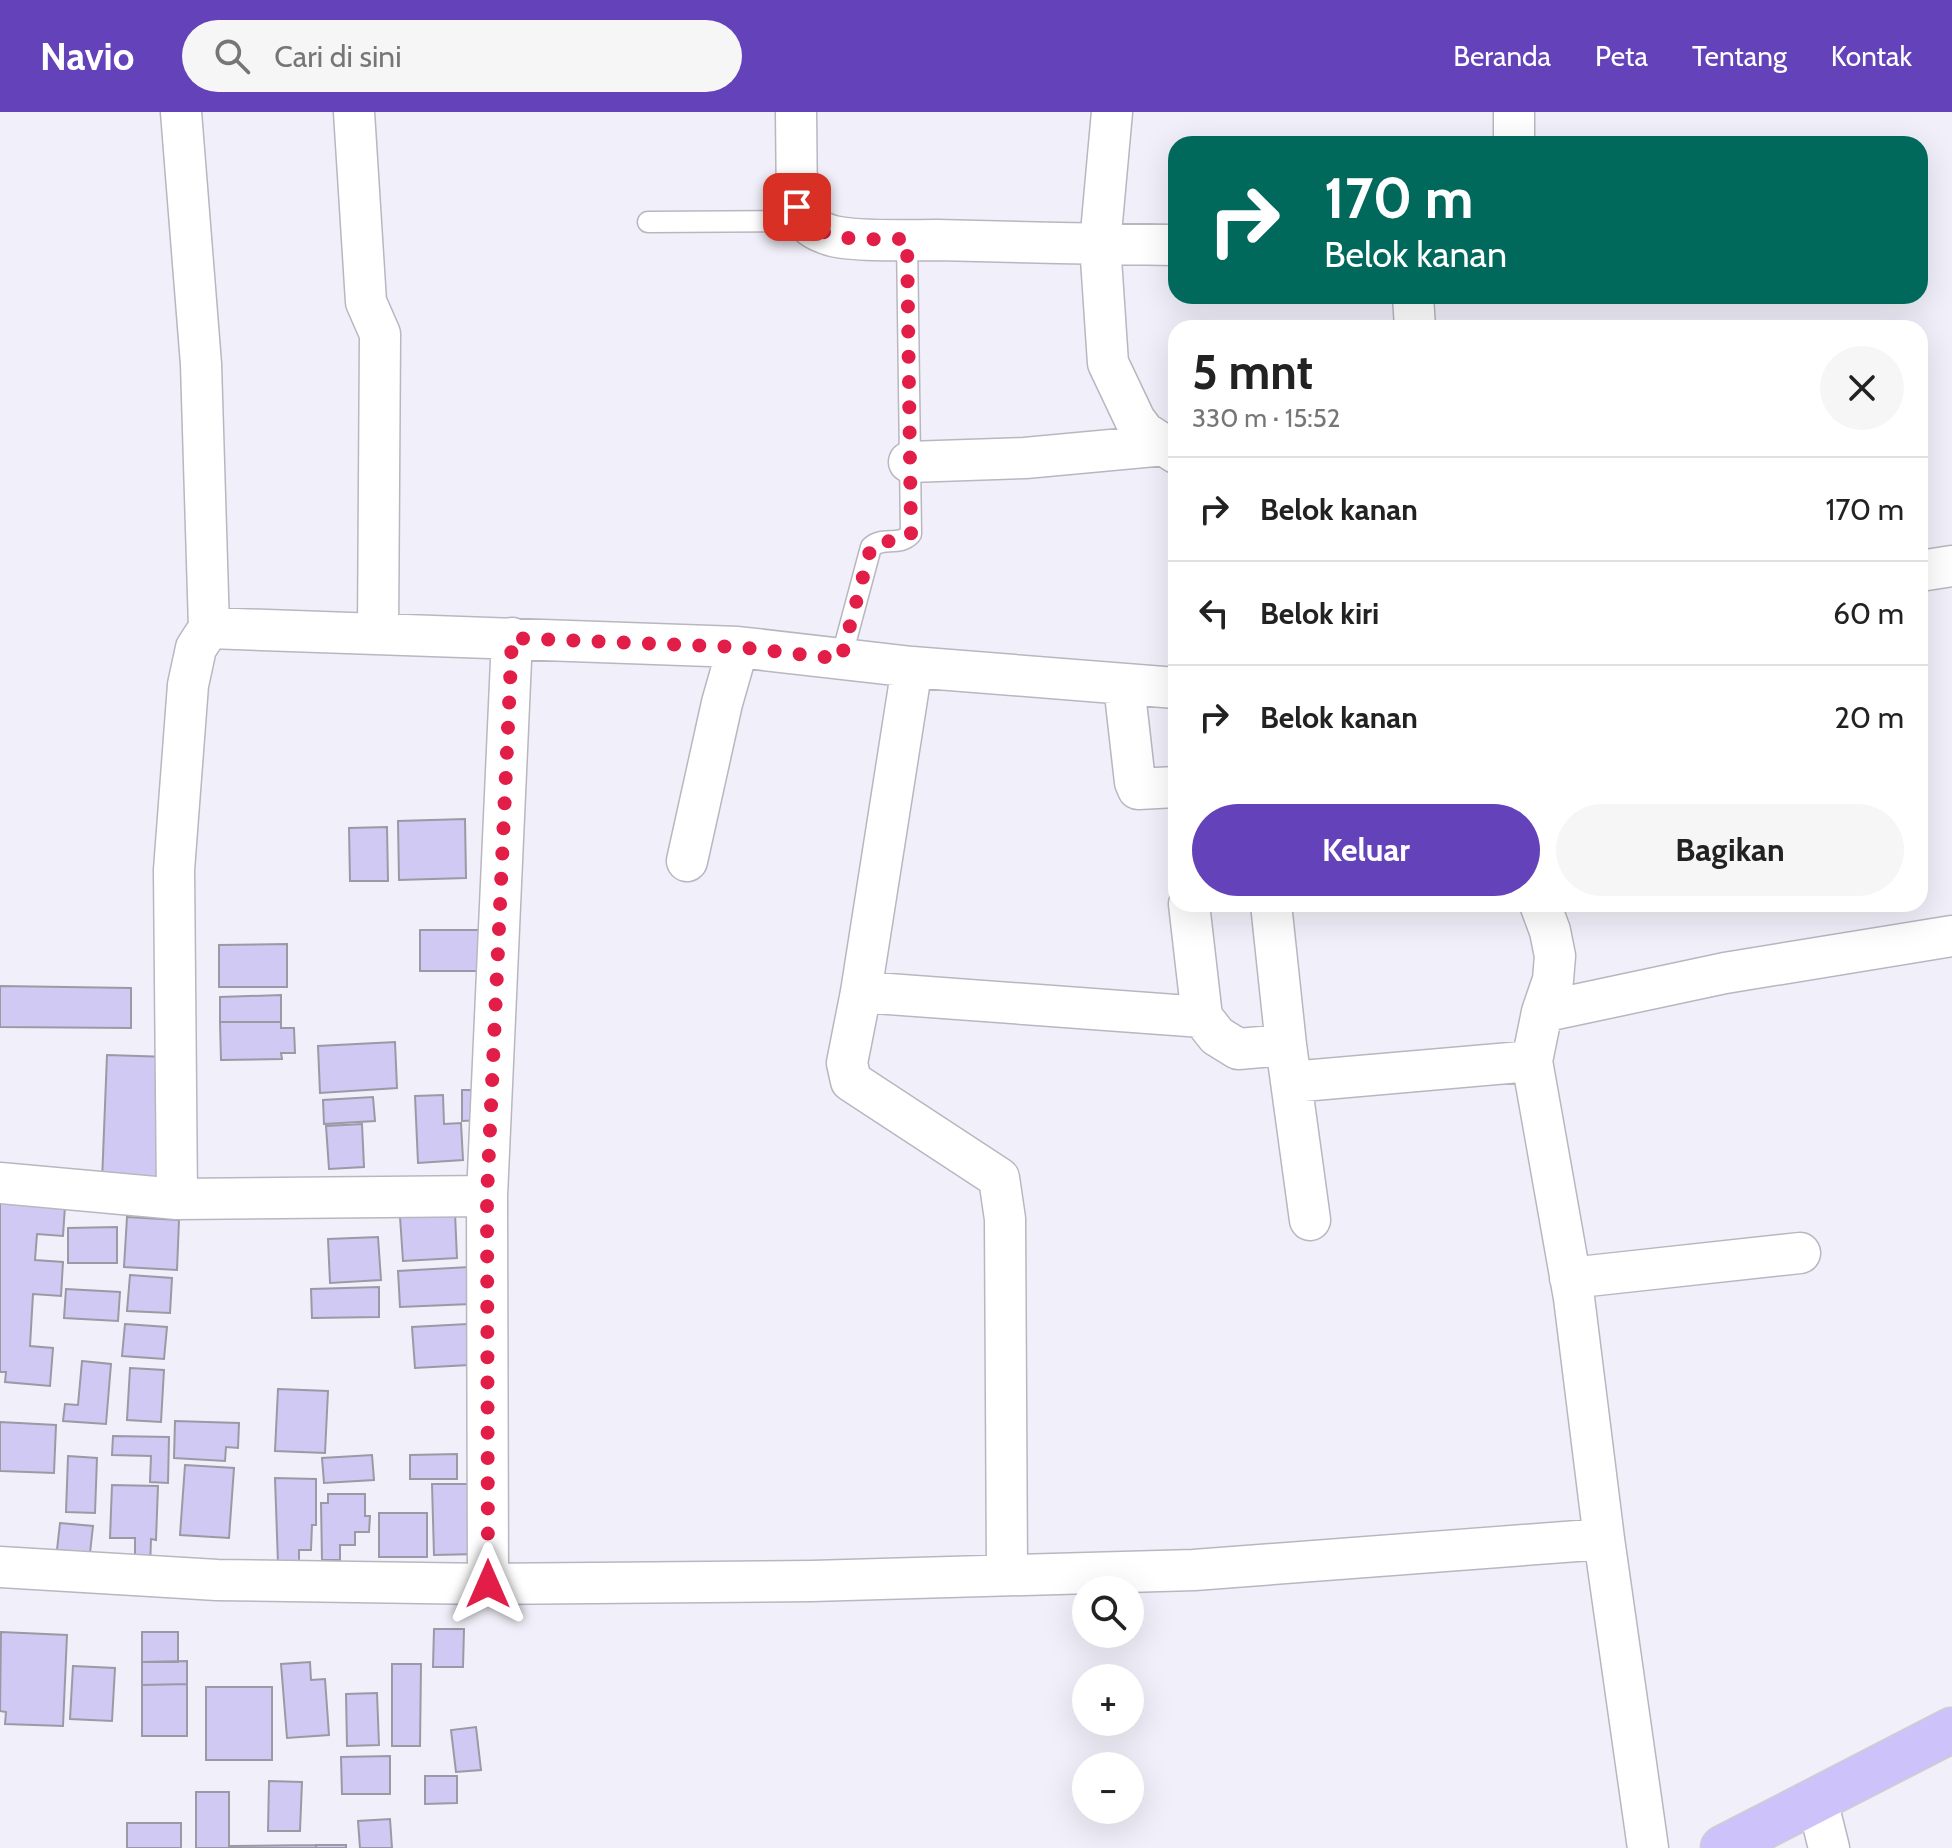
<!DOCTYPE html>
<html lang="id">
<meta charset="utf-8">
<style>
body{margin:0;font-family:Cabin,sans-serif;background:#f6f6f6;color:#222;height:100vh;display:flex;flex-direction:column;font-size:30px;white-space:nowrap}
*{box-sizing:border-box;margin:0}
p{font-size:26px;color:#767676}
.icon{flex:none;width:44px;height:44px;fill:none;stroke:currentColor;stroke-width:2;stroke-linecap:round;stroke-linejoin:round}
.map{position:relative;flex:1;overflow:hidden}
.details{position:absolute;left:1168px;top:208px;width:760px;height:592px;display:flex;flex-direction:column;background:#fff;border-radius:24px;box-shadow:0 8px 32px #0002}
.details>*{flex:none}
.top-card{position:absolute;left:1168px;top:24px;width:760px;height:168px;border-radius:24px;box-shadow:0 8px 32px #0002;background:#00695c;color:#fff;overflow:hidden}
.buttons{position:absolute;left:1072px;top:1464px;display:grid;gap:16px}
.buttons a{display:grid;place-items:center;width:72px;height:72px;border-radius:50%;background:#fff;box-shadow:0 8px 32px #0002;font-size:40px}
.pin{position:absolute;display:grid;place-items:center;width:68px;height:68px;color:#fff;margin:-34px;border-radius:16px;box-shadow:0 4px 12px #0006}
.me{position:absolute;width:88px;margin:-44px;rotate:0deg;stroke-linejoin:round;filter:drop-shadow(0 0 6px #0008)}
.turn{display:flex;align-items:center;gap:28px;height:168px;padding:0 24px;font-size:36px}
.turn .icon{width:104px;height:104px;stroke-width:2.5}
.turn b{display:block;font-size:56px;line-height:68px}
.round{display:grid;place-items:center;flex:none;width:84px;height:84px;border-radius:42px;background:#f6f6f6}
.summary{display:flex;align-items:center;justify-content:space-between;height:136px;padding:0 24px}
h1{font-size:48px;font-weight:800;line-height:60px}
.primary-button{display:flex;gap:16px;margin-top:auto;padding:16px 24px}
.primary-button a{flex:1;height:92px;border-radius:48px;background:#6442ba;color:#fff;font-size:32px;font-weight:800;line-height:92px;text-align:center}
.primary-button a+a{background:#f6f6f6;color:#222}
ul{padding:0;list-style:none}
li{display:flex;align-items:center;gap:24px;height:104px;padding:0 24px;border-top:2px solid #e0e0e0}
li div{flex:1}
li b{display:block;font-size:30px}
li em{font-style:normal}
header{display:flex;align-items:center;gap:48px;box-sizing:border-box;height:112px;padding:0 40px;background:#6442ba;color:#fff}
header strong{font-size:38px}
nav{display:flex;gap:44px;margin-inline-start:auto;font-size:28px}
.search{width:560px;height:72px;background:#f6f6f6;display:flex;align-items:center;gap:20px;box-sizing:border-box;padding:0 28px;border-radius:44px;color:#767676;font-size:30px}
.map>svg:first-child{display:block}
.building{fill:#cfc9f4;stroke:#9b9aa4;stroke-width:2}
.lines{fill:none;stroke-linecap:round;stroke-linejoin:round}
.service-casing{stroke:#b8b7c0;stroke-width:23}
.minor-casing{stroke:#b8b7c0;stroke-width:43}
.primary-casing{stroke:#cececf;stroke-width:47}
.service{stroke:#fff;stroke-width:20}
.minor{stroke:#fff;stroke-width:40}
.primary{stroke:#cdc3fa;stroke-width:44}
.route{stroke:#e11d48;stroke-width:14;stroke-dasharray:0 25.2}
</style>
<header>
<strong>Navio</strong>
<div class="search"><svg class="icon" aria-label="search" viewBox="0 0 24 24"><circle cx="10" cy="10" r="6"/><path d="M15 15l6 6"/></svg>Cari di sini</div>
<nav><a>Beranda</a><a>Peta</a><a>Tentang</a><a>Kontak</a></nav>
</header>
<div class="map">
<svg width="1952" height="1736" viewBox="0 0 1952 1736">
<rect width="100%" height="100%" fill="#f1f0fa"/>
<path class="building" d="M465 707 466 766 399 768 398 709Z
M387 715 388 769H350L349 716Z
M420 818H482V859H420Z
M287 832V875H219V833Z
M0 874 131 876V916L0 915Z
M281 883V910H220V885Z
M220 910H281V916H294L295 941H281L282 947 221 948Z
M395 930 397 976 320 981 318 934Z
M107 943 169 945 164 1071 102 1069Z
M462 978H484V1008L462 1009Z
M443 983 444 1012 461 1011 463 1048 418 1051 415 984Z
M373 985 375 1009 324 1012 323 988Z
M362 1012 364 1055 329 1057 326 1014Z
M0 1090 65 1094 63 1124 37 1122 35 1148 63 1150 61 1184 33 1182 30 1234 53 1236 50 1274 5 1270 6 1260H0Z
M455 1101 457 1146 403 1149 400 1105Z
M127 1105 179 1108 177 1158 124 1155Z
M117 1115V1151H68V1116Z
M378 1125 381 1168 330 1171 328 1127Z
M469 1155 471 1192 400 1195 398 1159Z
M130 1163 172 1166 170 1201 127 1199Z
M379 1175V1205L312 1206 311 1177Z
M66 1177 120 1180 118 1209 64 1206Z
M125 1212 167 1215 164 1247 122 1244Z
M467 1212 469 1253 415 1256 412 1215Z
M82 1249 111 1252 106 1312 63 1309 65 1292 78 1293Z
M130 1256 164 1258 161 1310 127 1308Z
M278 1277 328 1279 325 1341 275 1339Z
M175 1309 239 1311 238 1336 226 1335 225 1349 174 1346Z
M0 1310 56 1313 54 1361 0 1359Z
M113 1324 169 1325 168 1371 150 1370 151 1344 112 1343Z
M457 1342V1367H410V1343Z
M372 1343 374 1368 324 1371 322 1346Z
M68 1344 97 1346 95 1401 66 1400Z
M185 1353 234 1356 229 1426 180 1423Z
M275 1366 316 1367V1413H312L311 1438H299V1452H278Z
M432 1372H477L478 1442 434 1443Z
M112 1373 158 1374 156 1428 151 1427 150 1457 135 1456V1426H110Z
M328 1382H365V1404H370L369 1420H355V1433H340V1448H322L321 1391H328Z
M379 1401H427V1445H379Z
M60 1411 93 1414 90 1441 57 1438Z
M434 1517H464L463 1555H433Z
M1 1520 67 1523 63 1614 5 1612 6 1600 0 1599Z
M142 1520H178V1550H142Z
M187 1549V1572L142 1573V1550Z
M310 1550 311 1568 325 1567 329 1623 287 1626 281 1552Z
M392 1552H421L420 1634H392Z
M73 1554 115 1556 112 1609 70 1607Z
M187 1572V1624H142V1573Z
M206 1575H272V1648H206Z
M377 1581 379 1633 347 1634 346 1582Z
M476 1615 481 1658 456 1660 451 1618Z
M390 1644V1682H342L341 1645Z
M425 1664H457V1691L425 1692Z
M269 1669 302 1670 300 1719H268Z
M196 1680H229V1734L316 1733V1736H196Z
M390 1707 392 1736H360L358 1709Z
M127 1711H181V1736H127Z
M316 1733H346V1736H316Z"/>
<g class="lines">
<g class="service-casing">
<path id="service" d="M648 110 804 109
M841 547 871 435C883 424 899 435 911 422L907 127"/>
</g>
<g class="minor-casing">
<path id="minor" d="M181 0 201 252 209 516
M354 0 366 190 380 222 378 521
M796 0 797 95C805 112 815 119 833 124 857 130 910 128 937 128 1017 130 1096 132 1176 133
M1112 0 1100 132 1108 251 1135 308 1144 320 1176 341
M1514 32V0
M1413 184 1415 216
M909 350 1025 346 1176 332
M1920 459 1952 454
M912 555 861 880 847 951 851 969 999 1066 1005 1107 1007 1463
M1124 573 1135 670 1138 677 1176 675
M687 749 722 591 738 535
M1189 792 1202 905 1217 924 1238 937 1286 933
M1271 792 1286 933 1310 1108
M1540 792 1550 819 1555 844 1553 868 1542 900 1532 949 1574 1186 1604 1427 1648 1736
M861 880 1202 905
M1542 900 1725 861 1952 824
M1291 970 1532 949
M0 1071 177 1087 174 758 188 573 196 536 209 516 738 535 912 555 1176 576
M177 1087 487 1084
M1570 1166 1800 1141
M0 1455 217 1468 488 1472 812 1469 1194 1458 1604 1427
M488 1472 487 1084 512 526
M1817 1688 1829 1736"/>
</g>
<g class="primary-casing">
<path id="primary" d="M1723 1736 1952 1618"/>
</g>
<use href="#service" class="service"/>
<use href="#minor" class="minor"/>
<use href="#primary" class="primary"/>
</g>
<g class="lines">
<path class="route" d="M488 1472 487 1084 512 526 738 535 841 547 871 435C883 424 899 435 911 422L907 127C870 126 816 135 797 95"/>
</g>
</svg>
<div class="buttons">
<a><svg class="icon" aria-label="search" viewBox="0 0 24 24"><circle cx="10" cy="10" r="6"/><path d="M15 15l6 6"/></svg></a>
<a>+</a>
<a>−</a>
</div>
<div class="pin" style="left:797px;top:95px;background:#d93025"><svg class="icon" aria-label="arrive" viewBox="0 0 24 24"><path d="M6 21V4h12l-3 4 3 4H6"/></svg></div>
<svg class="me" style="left:488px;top:1472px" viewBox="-20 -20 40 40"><path d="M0-17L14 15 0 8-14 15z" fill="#e11d48" stroke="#fff" stroke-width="4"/></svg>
<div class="top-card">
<div class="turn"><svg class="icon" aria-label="right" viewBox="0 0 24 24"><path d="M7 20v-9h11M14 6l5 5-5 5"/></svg><div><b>170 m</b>Belok kanan</div></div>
</div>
<section class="details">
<div class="summary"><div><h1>5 mnt</h1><p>330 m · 15:52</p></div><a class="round"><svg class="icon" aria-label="close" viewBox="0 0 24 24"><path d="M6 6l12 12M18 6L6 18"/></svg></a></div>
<ul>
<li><svg class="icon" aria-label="right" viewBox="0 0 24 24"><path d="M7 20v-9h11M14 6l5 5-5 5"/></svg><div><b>Belok kanan</b></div><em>170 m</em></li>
<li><svg class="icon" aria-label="left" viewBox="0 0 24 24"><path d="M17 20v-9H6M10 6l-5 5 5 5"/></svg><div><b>Belok kiri</b></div><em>60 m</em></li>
<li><svg class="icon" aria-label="right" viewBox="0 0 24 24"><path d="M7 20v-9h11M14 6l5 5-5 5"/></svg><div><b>Belok kanan</b></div><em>20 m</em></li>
</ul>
<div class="primary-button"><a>Keluar</a><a>Bagikan</a></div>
</section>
</div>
